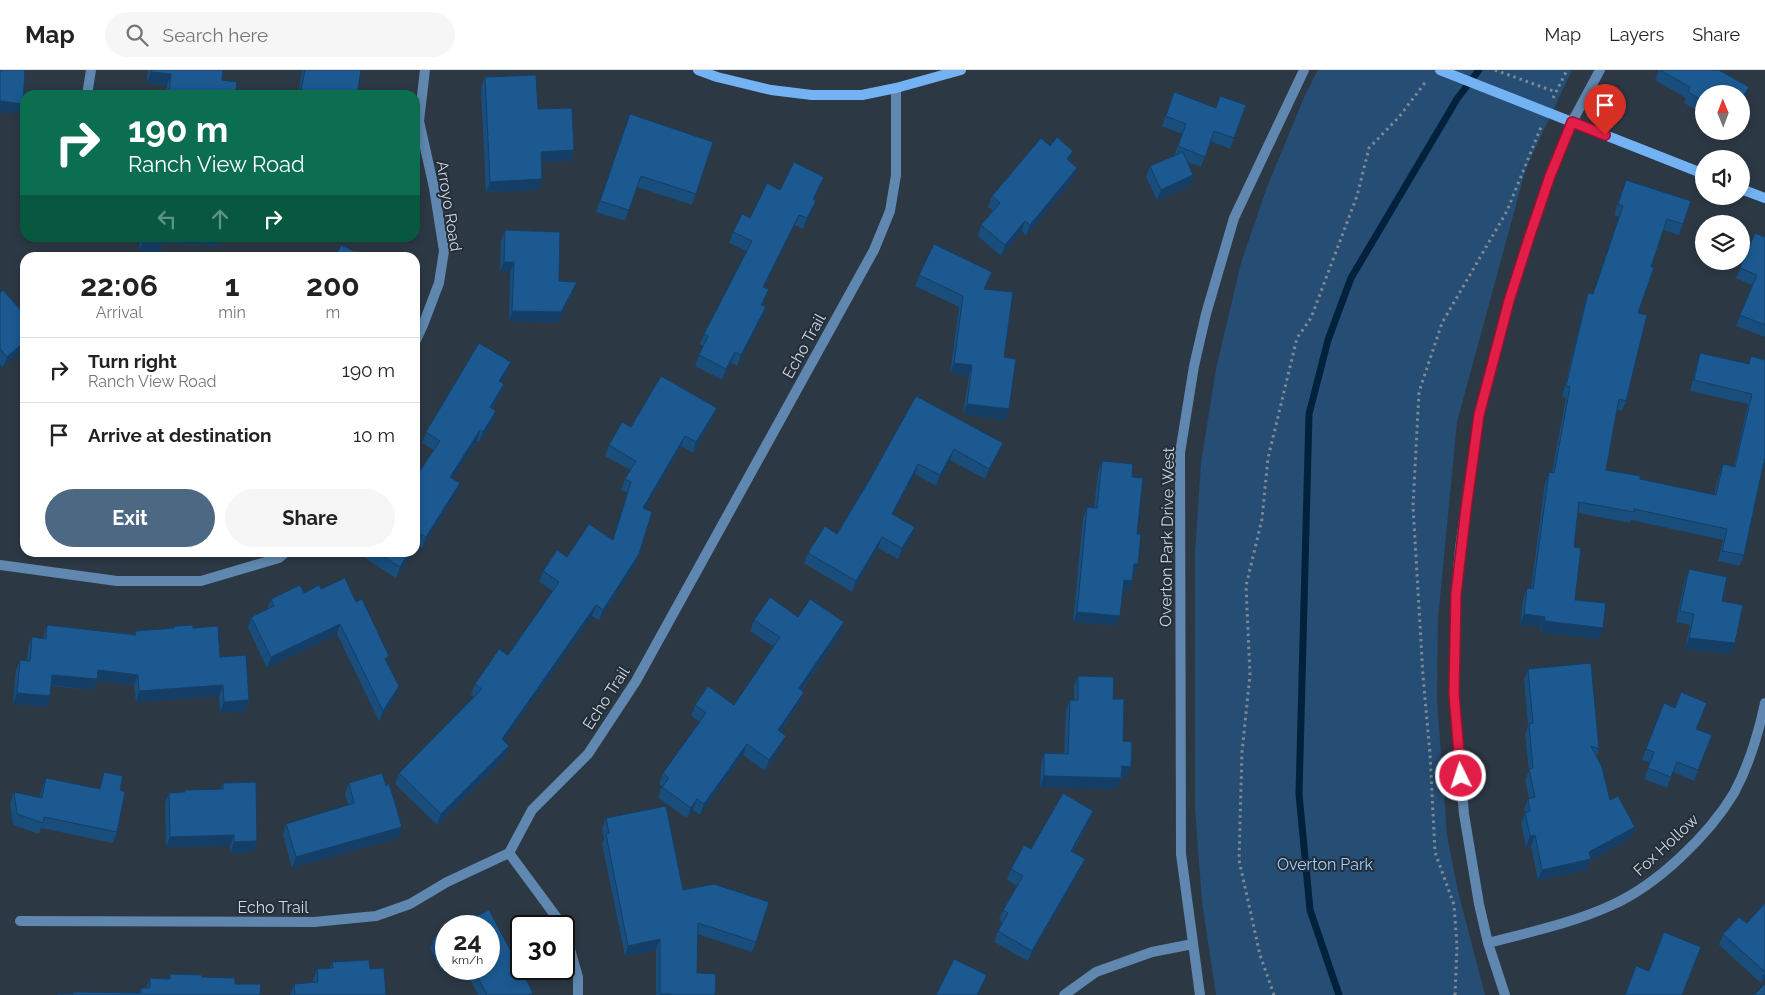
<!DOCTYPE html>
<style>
body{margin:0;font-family:Raleway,sans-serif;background:#f6f6f6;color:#222;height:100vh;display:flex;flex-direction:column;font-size:19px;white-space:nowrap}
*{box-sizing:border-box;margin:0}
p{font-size:16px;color:#767676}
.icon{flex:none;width:28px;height:28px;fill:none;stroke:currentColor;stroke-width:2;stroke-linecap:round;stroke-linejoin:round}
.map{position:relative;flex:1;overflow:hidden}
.drawer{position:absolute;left:20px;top:182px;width:400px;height:305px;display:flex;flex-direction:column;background:#fff;border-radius:15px;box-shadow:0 2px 8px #0003}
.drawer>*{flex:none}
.hud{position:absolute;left:20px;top:20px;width:400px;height:152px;border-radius:15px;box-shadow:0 2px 8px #0003;background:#0b6e4f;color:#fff;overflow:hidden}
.needle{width:32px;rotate:359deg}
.tools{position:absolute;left:1695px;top:15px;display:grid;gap:10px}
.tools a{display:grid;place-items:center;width:55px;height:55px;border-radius:50%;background:#fff;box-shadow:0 2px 8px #0003;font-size:25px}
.speed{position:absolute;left:435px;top:845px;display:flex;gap:10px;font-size:25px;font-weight:700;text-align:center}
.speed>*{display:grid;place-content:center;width:65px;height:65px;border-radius:50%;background:#fff;box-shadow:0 2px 8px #0003;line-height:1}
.speed small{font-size:12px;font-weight:400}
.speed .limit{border:2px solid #111;border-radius:8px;background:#fff;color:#111}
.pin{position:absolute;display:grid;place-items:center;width:42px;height:42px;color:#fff;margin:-51px -21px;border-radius:50% 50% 50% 0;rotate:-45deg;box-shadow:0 0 5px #0007}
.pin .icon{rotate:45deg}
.me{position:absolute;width:55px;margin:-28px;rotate:356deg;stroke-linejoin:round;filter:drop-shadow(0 0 4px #0008)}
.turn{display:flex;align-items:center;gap:18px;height:105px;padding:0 25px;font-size:22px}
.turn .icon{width:65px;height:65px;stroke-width:2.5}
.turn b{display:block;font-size:35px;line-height:42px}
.lanes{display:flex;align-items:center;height:48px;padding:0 25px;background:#0003;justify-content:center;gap:25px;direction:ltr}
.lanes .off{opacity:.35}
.eta{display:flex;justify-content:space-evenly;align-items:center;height:85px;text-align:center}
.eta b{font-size:30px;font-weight:700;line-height:35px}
.action{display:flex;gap:10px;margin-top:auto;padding:10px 25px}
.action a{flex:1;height:58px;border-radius:30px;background:#4d6883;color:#fff;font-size:20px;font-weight:700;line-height:58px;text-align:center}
.action a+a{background:#f6f6f6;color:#222}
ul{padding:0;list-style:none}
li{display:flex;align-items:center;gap:15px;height:65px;padding:0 25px;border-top:1px solid #e0e0e0}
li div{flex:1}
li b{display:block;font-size:19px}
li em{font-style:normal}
header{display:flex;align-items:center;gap:30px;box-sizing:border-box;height:70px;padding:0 25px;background:#fff;border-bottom:1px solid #e0e0e0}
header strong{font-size:24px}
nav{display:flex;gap:28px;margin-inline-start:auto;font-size:18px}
.search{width:350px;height:45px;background:#f6f6f6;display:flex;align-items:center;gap:12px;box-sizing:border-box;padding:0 18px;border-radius:28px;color:#767676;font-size:19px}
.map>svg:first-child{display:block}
.green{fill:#264d73}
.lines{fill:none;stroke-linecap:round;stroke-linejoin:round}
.stream{stroke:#02213d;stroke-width:7}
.path{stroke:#7f8993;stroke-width:3;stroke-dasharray:2.5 4;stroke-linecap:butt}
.street{stroke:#5f87af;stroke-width:10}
.secondary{stroke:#73b3f4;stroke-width:10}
.wall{fill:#184d7c}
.shaded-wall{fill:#143e65}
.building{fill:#1c5990;stroke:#143e65}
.route-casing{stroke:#92132f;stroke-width:12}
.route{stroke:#e11d48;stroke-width:9}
.labels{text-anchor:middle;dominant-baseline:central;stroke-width:4;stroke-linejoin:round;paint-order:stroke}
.street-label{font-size:16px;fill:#d0d7df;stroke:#232e39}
.park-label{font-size:16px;fill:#a0cefe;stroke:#232e39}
</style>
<header>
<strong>Map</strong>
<div class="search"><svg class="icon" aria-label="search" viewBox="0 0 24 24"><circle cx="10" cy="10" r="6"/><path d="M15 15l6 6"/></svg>Search here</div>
<nav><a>Map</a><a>Layers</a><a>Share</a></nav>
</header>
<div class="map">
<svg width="1765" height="925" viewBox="0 0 1765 925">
<rect width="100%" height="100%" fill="#2c3844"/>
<path class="green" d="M1318 0H1572L1526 98 1457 352 1438 549 1437 630 1447 765 1458 821 1485 925H1216L1202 832 1195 739V483L1201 393 1216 299 1241 193 1267 117 1305 25Z"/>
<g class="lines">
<path class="stream" d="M1339 925 1310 840 1299 724 1309 344 1328 270 1351 208 1457 29 1479 0"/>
<path class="path" d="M1495 0 1556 22
M1553 28 1567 0
M1274 925 1260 885 1239 790 1242 682 1250 605 1246 516 1262 449 1268 388 1297 268 1311 248 1357 126 1369 78 1399 47 1427 10
M1455 925 1457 876 1454 835 1435 782 1430 684 1423 606 1413 436 1419 322 1442 253 1507 141 1541 57"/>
<path class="street" d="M87 25 91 0
M415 272 423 255 439 213 444 181 434 118 419 51 425 0
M0 495 117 511H201L279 488 286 482
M509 783 563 856
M20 851 314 852 376 846 410 834 447 812 509 783 532 740 588 684 636 611 874 180 890 141 896 105V18
M564 858 578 907V925
M1488 873C1530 862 1573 853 1612 835 1657 815 1709 765 1734 723 1748 697 1759 661 1765 633
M1064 925 1096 902 1152 882 1193 874
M1200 925 1181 784 1180 383 1194 296 1206 244 1234 148 1304 0
M1505 925 1488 873 1479 834 1464 744 1454 624 1456 524 1460 478 1479 345 1509 231 1530 165 1550 106 1572 52 1600 0"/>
<path class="secondary" d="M698 0 717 7 771 20 812 25H862L896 18 961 0
M1440 0 1704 104
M1741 119 1765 128"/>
</g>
<path class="wall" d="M148 0H223L222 10 235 25H166L167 15 147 13Z
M302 0H361L357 25H298Z
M1659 0H1660L1749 17 1745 27 1741 33V24H1704V44L1684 33 1686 28 1655 10Z
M485 7 538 39 574 80 570 91 541 92 542 109 538 120 486 122 481 18Z
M1174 22 1216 38 1246 35 1230 79 1210 71 1201 97 1188 92 1193 105 1190 116 1157 130 1146 107 1150 96 1174 86 1182 64 1162 56Z
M630 44 713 72 692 135 637 117 625 151 596 142Z
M824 107 820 117 814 130 812 142 803 159 795 155 764 217 765 230 763 235 766 237 762 248 737 296 731 293 722 310 695 296 699 285 703 276 700 274 704 264 747 181 729 173 733 162 750 148 780 120Z
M1073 109 1026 166 1022 161 1001 186 978 166 981 155 993 141 988 137 992 126Z
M1626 110 1691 131 1679 165 1663 160 1651 197 1638 243 1626 331 1622 341 1617 340 1606 400 1640 409 1714 425 1719 405 1723 394 1734 396 1748 334 1690 321 1697 294 1700 283 1748 294 1751 286 1765 290V393H1764L1744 485 1740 496 1718 491 1723 470 1631 450 1630 453 1578 443 1574 477 1575 530 1599 569 1540 562 1541 557 1520 555 1523 529 1527 518H1531L1545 413 1549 402H1552L1566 328 1562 327 1585 234 1588 223 1593 224 1619 147 1614 145Z
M505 160 559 211 573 223 557 253 509 251 510 203 500 202 501 171Z
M1765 167V267L1736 256 1752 215 1736 208 1740 198Z
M131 168H223L220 176 163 173 160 182 139 181 140 171 131 170Z
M919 205 988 213 985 219 1004 287 1005 350 963 344 969 306 950 303 959 237 915 216Z
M0 221 25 245 3 298 0 294Z
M507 303 501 312 504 314 500 325 492 338 493 352 479 372 477 371 452 408 460 413 456 424 422 478 417 475 415 477V408L434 380 422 373 426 362Z
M916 326 999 383 985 409 950 390 936 416 915 404 893 444 911 468 898 489 878 478 852 522 804 493 808 483 837 464 870 409Z
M713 348 693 383 681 376 645 439 639 484 635 495 599 550 592 546 504 671 509 676 505 687 437 755 395 714 399 703 474 627 471 625 475 614 508 585 553 521 539 512 543 501 567 487 613 470 628 423 621 420 625 409 630 400 605 386 609 375 631 357Z
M1102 391 1132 407 1137 464 1134 505H1133L1132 511 1128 521H1123L1116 556 1073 552 1083 448 1087 437 1094 438 1098 402Z
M25 410V433L21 432Z
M367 482H412L396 508 365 488Z
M1689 499 1722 531 1731 584 1685 579 1690 555 1676 552 1685 510Z
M321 519 356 532 387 592 395 627 379 651 337 564 267 598 248 558 251 547 267 540 271 529Z
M798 547 840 563 802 620 804 622 800 632 781 662 782 676 765 701 743 685 700 745 693 740 687 748 658 728 662 716 659 714 663 703 700 652 691 646 695 635H734L774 577 750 561 754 550Z
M47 555 134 564 135 561 173 558 174 556 193 558 220 587 249 630 245 641 220 643 219 626 136 632 134 615 96 611 93 620 51 616 50 626 46 637 13 634 16 600 20 590H27L28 578 32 567 43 569Z
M1528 599 1599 679 1597 686 1610 730 1631 768 1590 790 1587 800 1538 810 1531 776 1526 777 1521 753 1525 743 1524 739 1528 729 1529 728 1525 710 1529 701 1525 665 1528 656 1524 610Z
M1078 606 1113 629 1123 671 1127 708 1121 707 1117 719 1040 717 1041 694 1044 683 1064 684 1066 640 1070 630H1074V616Z
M1675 638 1703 644 1697 659 1712 665 1694 711 1673 702 1667 718 1644 709 1650 693 1642 690 1646 679Z
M104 702 120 720 117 762 113 773 41 758 39 764 13 755 10 733 14 722 40 727 42 719 46 708 99 719Z
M223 713 257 771 253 782 230 783V776L166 777 165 733 169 723 184 722 185 720 220 719Z
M349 713 386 716 398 768 292 798 283 765 286 754 348 735 345 724Z
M1093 741 1089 752 1073 782 1085 789 1081 799 1028 891 994 872 998 861 1003 853 999 850 1003 840 1017 816 1007 810 1011 799 1031 779Z
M606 748 683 820 756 872 752 882 697 864V903L715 925H656V880L625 886 602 774 604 769 602 759Z
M1765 833V908L1761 913 1719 875 1723 864 1747 853Z
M446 861V897L441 900 430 878 434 867Z
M332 892 370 899 386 925H290L294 914 313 912V909L317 899 330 898Z
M465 899H489L527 911 532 925H478Z
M170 904 202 907 235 914 260 925 72 924 73 922 139 923 141 918H146L150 908 169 909Z"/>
<path class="shaded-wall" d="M151 2 171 4 167 15 147 13Z
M1749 17 1745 27 1741 33V30Z
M0 31 23 34 19 44 0 42Z
M574 80 570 91 537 92 541 82Z
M1073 81 1069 92 1067 89Z
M1077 98 1073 109 1026 166 1030 155Z
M1193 105 1190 116 1157 130 1161 120Z
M824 107 820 117 809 140 813 129Z
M542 109 538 120 486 122 490 112Z
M816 131 812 142 803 159 807 148Z
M799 145 795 155 759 227 763 217Z
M1025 151 1022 161 1001 186 1005 175Z
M132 168H141L140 171 131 170Z
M163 168H223L220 176 163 173 160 182 139 181 143 170Z
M504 192H514L510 203 500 202Z
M577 212 573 223 557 253 509 251 512 241Z
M769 219 765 230 757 245 761 235Z
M766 237 762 248 737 296 741 285Z
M25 271V278L3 298 7 287Z
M735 282 731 293 722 310 726 299Z
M511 292 507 303 495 321 499 311Z
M954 293 972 295 969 306 950 303Z
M504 314 500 325 486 347 490 337Z
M967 334 1009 339 1005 350 963 344Z
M717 338 713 348 693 383 696 372Z
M496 341 493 352 479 372 483 362Z
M480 360 477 371 446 418 450 407Z
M685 366 681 376 639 449 643 438Z
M1003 373 999 383 985 409 989 399Z
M954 379 950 390 936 416 940 405Z
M918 394 915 404 888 454 892 444Z
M460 413 456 424 422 478 426 467Z
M915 457 911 468 898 489 902 478Z
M421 464 417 475 415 477V473Z
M882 467 878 478 852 522 856 511Z
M409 482H412L396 508 400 497Z
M639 484 635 495 599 550 603 540Z
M1134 494H1138L1134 505 1130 504Z
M1124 510 1132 511 1128 521 1120 520Z
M596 535 592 546 498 680 502 669Z
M1077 542 1120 546 1116 556 1073 552Z
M1524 544 1545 547 1541 557 1520 555Z
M1544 551 1603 558 1599 569 1540 562Z
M844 552 840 563 795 629 799 618Z
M340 554 337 564 267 598 271 587Z
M1689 568 1735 573 1731 584 1685 579Z
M98 600 138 605 134 615 96 611 93 620 48 615 52 605Z
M223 615 219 626 136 632 139 621Z
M399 616 395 627 379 651 383 641Z
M804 622 800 632 774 671 778 660Z
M17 623 50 626 46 637 13 634Z
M249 630 245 641 220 643 224 632Z
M786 666 782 676 765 701 769 690Z
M747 674 743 685 700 745 704 734Z
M509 676 505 687 437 755 441 744Z
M1122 696 1131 697 1127 708 1118 707Z
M1044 706 1121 708 1117 719 1040 717Z
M697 729 693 740 687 748 691 738Z
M1093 741 1089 752 1067 791 1071 781Z
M402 757 398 768 292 798 296 787Z
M1635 757 1631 768 1590 790 1587 800 1538 810 1542 800 1589 782Z
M234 765 230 776 166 777 170 767Z
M1535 765 1531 776 1526 777 1530 766Z
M257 771 253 782 230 783 234 772Z
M1085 789 1081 799 1028 891 1032 881Z
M660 869 656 880 625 886 628 876Z
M445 889H446V897L441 900Z
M1765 902V908L1761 913Z
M987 905 983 916 979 925H977Z"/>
<path class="building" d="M0 0H25L23 34 0 31Z
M151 0H223L222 10 237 12 235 25H169L171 4 151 2Z
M305 0H361L357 25H326V24L301 20Z
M1660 0H1719L1749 17 1741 30V24H1704V31L1688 22 1690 17Z
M536 5 538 39 572 38 574 80 541 82 542 109 490 112 485 7Z
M1174 22 1216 38 1220 26 1246 35 1234 68 1214 61 1205 87 1178 76 1186 54 1166 46Z
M630 44 713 72 696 124 641 106 629 140 600 131Z
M1057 67 1073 81 1067 89 1077 98 1030 155 1025 151 1005 175 981 155 1000 133 992 126 1041 68 1050 76Z
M1183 82 1193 105 1161 120 1150 96Z
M794 92 824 107 813 129 816 131 807 148 799 145 763 217 769 219 761 235 766 237 741 285 735 282 726 299 699 285 708 266 704 264 752 171 733 162 742 144 750 148 767 113 780 120Z
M1626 110 1691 131 1683 154 1667 149 1651 197H1654L1638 243 1647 245 1626 331 1619 329 1606 400 1640 406V409L1716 425 1723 394 1735 397 1752 324 1694 310 1700 283 1749 294 1751 286 1765 290V387L1744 485 1722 481 1727 459 1634 439V442L1579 432 1574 477 1581 478 1575 530 1606 533 1603 558 1544 551 1545 547 1524 544 1527 518 1533 519 1549 402 1554 403 1570 317 1566 316 1588 223 1593 224 1623 136 1618 134Z
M505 160 560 162 559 211 577 212 561 242 512 241 514 192H504Z
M1755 163 1765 167V255L1740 245 1757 205 1740 198Z
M143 168H164V172L143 170Z
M934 174 992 202 984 219 1013 222 1004 287 1016 289 1009 339 967 334 972 295 954 293 963 226 919 205Z
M341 175 369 188H335Z
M3 220 25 245V271L7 287 0 279V221L1 222Z
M479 273 511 292 499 311 504 314 490 337 496 341 483 362 480 360 450 407 460 413 426 467 421 464 415 473V408L440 371 426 362Z
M661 306 717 338 696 372 685 366 643 438 652 442 639 484 603 540 596 535 502 669 509 676 441 744 399 703 482 619 475 614 499 579 508 585 559 512 543 501 557 480 567 487 589 454 613 470 631 412 625 409 636 391 609 375 622 352 631 357Z
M916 326 1003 373 989 399 954 379 940 405 918 394 892 444 915 457 902 478 882 467 856 511 808 483 825 456 837 464 870 409Z
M1102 391 1133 394 1132 407 1143 408 1137 464H1141L1138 494H1134L1132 511 1124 510 1120 546 1077 542 1087 437 1097 438Z
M376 482H409L400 497Z
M1689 499 1727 507 1722 531 1743 535 1735 573 1689 568 1694 544 1680 541Z
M345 508 356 532 362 529 389 586 385 589 399 616 383 641 340 554 271 587 251 547 274 536 271 529 300 515 304 523 319 515 321 519Z
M770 527 798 547 810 529 844 552 799 618 804 622 778 660 786 666 769 690 747 674 704 734 697 729 691 738 662 717 669 708 663 703 706 643 695 635 708 616 734 635 780 567 754 550Z
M47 555 136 565 135 561 174 558V556L193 555V558L218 556 220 587 246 585 249 630 224 632 223 615 139 621 138 605 98 600 97 609 52 605 50 626 17 623 20 590 30 591 32 567 46 569Z
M1591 593 1599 679 1591 676 1602 697 1610 730 1618 726 1635 757 1589 782 1591 789 1542 800 1535 765 1530 766 1525 743 1530 741 1528 729 1535 727 1529 699 1533 698 1529 654 1533 653 1528 599Z
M1078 606 1114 607 1113 629H1124L1123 671 1132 672 1131 697 1122 696 1121 708 1044 706V683L1068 684 1070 630H1078Z
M1681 622 1707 633 1696 659 1712 665 1698 700 1677 692 1671 707 1648 698 1654 682 1646 679 1664 633 1675 638Z
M104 702 123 706 120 720 125 722 117 762 44 747 43 753 17 744 14 722 42 728 46 708 100 719Z
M382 703 386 716 389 713 402 757 296 787 286 754 354 733 349 713Z
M256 712 257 771 234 772V765L170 767 169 723 185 722V720L223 719V713Z
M1063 723 1093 741 1071 781 1085 789 1032 881 998 861 1008 843 1003 840 1023 806 1011 799 1024 775 1031 779Z
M666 736 683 820 714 814 769 832 756 872 698 853 697 903 716 904 715 925H671V924H660V869L628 876 606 764 609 763 606 748Z
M1765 833V902L1723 864 1739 847 1747 853Z
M489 840 511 881 516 878 521 888V899H526L529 904 525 907 533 923 528 925H487L474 899H489V856H456Z
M446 861V889H445L434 867Z
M1664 862 1701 877 1682 925H1625L1636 896 1649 901Z
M954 889 987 905 977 925H936Z
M369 890 370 899 384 898 386 925H295L294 914 318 912 317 899 333 898 332 892Z
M170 904 202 905V907L235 908V914H261L260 925H57V924H73V922L141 923V918H150V908L170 909Z
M1765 914V925H1754Z"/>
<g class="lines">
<g class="route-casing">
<path id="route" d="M1461 706 1454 624 1456 524 1466 439 1479 345 1509 231 1530 165 1550 106 1572 52 1605 65"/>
</g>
<use href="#route" class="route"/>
</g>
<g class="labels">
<g class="street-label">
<text transform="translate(449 136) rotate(81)">Arroyo Road</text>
<text transform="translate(804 276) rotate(-61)">Echo Trail</text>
<text transform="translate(1167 467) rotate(-89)">Overton Park Drive West</text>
<text transform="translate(606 628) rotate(-57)">Echo Trail</text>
<text transform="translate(1666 775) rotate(-43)">Fox Hollow</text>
<text x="273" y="837">Echo Trail</text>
</g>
<g class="park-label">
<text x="1325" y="794">Overton Park</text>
</g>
</g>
</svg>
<div class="tools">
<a><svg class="needle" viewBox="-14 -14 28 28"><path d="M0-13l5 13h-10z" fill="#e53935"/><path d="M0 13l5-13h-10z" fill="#767676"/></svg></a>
<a><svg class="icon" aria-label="sound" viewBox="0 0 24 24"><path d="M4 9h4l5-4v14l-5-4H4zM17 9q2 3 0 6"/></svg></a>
<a><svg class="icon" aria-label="layers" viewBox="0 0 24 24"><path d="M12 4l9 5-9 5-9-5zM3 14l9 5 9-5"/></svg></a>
</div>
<div class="speed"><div>24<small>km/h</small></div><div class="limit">30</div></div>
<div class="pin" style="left:1605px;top:65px;background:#d93025"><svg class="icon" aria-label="arrive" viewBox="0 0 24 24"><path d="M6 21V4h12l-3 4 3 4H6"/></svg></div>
<svg class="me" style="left:1461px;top:706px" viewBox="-20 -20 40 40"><circle r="17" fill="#e11d48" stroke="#fff" stroke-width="3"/><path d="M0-11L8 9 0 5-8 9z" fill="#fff"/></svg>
<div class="hud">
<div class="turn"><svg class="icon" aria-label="right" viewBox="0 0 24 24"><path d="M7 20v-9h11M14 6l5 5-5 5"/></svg><div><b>190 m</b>Ranch View Road</div></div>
<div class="lanes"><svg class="icon off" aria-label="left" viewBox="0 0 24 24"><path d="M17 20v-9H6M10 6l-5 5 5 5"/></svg><svg class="icon off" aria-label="ahead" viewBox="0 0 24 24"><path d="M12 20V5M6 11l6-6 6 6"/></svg><svg class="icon" aria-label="right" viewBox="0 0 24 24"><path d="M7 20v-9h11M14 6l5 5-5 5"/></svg></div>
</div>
<section class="drawer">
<div class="eta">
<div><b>22:06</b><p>Arrival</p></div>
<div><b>1</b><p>min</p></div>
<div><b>200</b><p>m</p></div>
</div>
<ul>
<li><svg class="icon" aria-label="right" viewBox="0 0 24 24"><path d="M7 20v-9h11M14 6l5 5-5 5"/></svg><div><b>Turn right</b><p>Ranch View Road</p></div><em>190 m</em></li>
<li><svg class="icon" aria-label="arrive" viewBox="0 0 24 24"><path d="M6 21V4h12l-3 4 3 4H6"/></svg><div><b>Arrive at destination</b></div><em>10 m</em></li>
</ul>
<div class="action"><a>Exit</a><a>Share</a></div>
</section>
</div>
